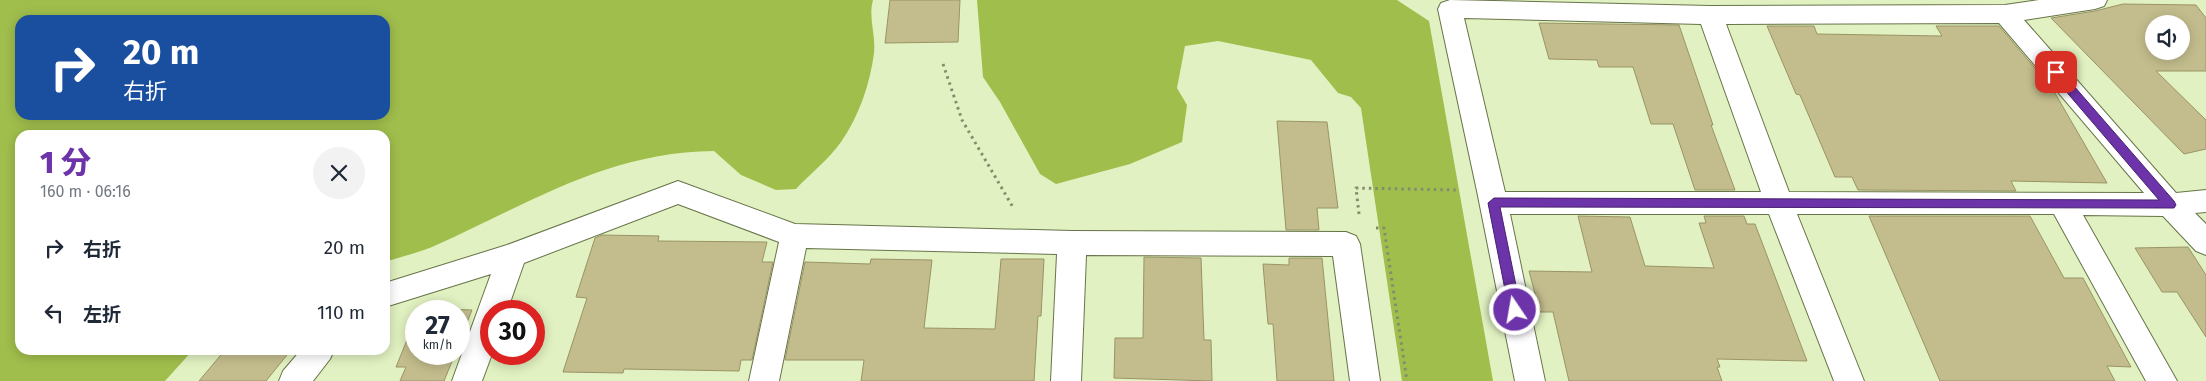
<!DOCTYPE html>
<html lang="ja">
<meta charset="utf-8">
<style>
body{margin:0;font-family:"Fira Sans","Noto Sans JP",sans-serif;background:#f2f2f3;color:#1f2937;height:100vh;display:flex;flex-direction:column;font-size:19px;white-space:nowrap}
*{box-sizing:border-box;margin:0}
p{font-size:16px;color:#747a83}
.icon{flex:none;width:28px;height:28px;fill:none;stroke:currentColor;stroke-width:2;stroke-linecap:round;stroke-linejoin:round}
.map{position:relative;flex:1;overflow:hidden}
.details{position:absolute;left:15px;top:130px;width:375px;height:225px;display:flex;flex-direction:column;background:#fff;border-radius:15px;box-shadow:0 2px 12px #0003}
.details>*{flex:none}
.banner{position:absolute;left:15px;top:15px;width:375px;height:105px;border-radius:15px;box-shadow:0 2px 12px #0003;background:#1a4fa0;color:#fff;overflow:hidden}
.tools{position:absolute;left:2145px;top:15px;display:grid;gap:10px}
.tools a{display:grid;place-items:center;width:45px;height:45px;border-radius:50%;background:#fff;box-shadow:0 2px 12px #0003;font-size:25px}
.speed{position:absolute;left:405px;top:300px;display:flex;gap:10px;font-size:25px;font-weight:700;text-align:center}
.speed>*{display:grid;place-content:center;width:65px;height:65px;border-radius:50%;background:#fff;box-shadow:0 2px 12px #0003;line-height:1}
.speed small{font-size:12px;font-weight:400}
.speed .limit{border:8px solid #d22;background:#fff;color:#111}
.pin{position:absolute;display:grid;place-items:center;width:42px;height:42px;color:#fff;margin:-21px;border-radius:10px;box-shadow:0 2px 8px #0006}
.me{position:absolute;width:55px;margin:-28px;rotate:348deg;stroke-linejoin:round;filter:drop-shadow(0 0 4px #0008)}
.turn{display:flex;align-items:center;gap:18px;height:105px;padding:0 25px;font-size:22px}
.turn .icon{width:65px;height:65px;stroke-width:2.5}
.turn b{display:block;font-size:35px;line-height:42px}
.round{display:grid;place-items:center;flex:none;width:52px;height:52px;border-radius:26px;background:#f2f2f3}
.summary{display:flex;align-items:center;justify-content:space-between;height:85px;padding:0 25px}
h1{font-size:30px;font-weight:800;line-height:38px;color:#6d33a9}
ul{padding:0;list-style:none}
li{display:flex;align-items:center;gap:15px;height:65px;padding:0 25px}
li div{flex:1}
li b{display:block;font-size:19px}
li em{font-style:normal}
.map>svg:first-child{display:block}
.forest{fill:#a0be4c;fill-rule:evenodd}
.building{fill:#c3bd8d;stroke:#9a9465;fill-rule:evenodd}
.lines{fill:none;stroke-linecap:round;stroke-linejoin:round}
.minor-casing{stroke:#677449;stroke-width:2}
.path{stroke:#828d6d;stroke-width:3;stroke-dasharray:2.5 4;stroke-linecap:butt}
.minor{fill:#fff;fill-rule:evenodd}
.route{fill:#6d33a9;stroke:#47216e}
</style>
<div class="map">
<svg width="2206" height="381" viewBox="0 0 2206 381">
<rect width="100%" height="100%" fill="#e1f1c1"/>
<path class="forest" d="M0 0H873C868 18 876 35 874 53 870 84 859 116 841 142 829 159 810 174 796 189L776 190 741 175 714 151C606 152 527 205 432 247 417 253 400 257 385 262V135H20V350H193L165 381H0ZM20 20H385V115H20Z
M977 0H1397L1429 21 1493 381H1402L1361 108 1351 97 1338 93 1311 60 1218 41 1185 46 1177 88 1187 105 1182 142 1130 164 1056 184 1040 174 1000 102 983 77Z"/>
<path class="building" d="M890 0H960L958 42 885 43Z
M2123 4 2196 5 2206 18V71H2156L2206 120V149L2184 154 2051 18 2095 11ZM2154 24H2181V51H2154Z
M1539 23 1679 25 1713 125H1711L1735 190H1695L1673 124H1651L1633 67H1599L1597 60 1549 59Z
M1767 26H1814L1817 34 1942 36 1936 26H1999L2052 88 2107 183 2011 181 2016 191 1858 190 1852 177H1835L1800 95 1796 94Z
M1277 121 1327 122 1338 208H1317L1319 230H1286Z
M1578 216 1630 217 1645 266 1714 268 1699 223H1706L1704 216H1744L1747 224H1755L1807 361 1717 359 1720 367H1717L1722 381H1569L1553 312H1540L1529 271 1592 272Z
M1869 216H2030L2064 278H2083L2131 367 2107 366 2115 381H1940Z
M602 235 659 236 658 241 767 242 762 262H773L752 360H741L739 371 624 369 623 373 563 372 587 298 576 297 595 238Z
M2188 247 2206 275V337L2177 292H2162L2135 248Z
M1144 257 1201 258 1204 340H1211L1212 381 1114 378 1115 338H1143Z
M1289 258H1322L1334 381H1277L1273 324H1268L1263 264 1289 265Z
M871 259 932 260 924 328 995 329 1001 259H1044L1041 316H1038L1034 381H861L864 360H785L805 262 870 264Z
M420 308 472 310 459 343V311H419Z
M416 318V354H455L444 381H400L406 367H396Z
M225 350H291L266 381H199Z"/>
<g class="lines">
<g class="minor-casing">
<path id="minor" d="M1450 0 1710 6 2005 5 2039 0H2107L2104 6 2095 9 2024 20 2176 193 2206 190V212L2195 213 2206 224V255L2196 251 2163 216 2083 215 2177 381H2146L2054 214H1797L1864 381H1834L1769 214H1510L1545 381H1515L1477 191 1438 9 1441 3ZM1464 18 1701 24 1761 192H1505ZM1999 23 2144 193 1789 192 1726 24Z
M678 181 795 224 1072 231 1346 232 1356 236 1360 244 1380 381H1350L1333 256 1086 255 1081 381H1051L1057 254 806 248 779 381H749L779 242 678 204 524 263 507 311H491L492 354 482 381H452L491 274 385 307V283L507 245Z
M301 350H334L330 359 313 381H279L283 371Z"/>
</g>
<path class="path" d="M943 64 962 120 1014 209
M1359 214 1356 188 1456 190
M1376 228H1384L1407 381"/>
<use href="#minor" class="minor"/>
</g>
<path class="route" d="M2056 69 2060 70 2174 201 2176 205 2174 208 1500 207 1521 310 1520 313H1511L1509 310 1488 203 1494 198 2159 200 2052 75 2051 72 2052 70Z"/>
</svg>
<div class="tools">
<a><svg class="icon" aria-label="sound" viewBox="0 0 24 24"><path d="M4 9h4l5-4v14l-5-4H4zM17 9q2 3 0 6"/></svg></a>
</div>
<div class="speed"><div>27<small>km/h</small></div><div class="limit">30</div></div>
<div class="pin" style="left:2056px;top:72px;background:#d93025"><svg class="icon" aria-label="arrive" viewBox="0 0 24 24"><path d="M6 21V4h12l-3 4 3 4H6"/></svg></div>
<svg class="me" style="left:1515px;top:310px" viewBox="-20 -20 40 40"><circle r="17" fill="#6d33a9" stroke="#fff" stroke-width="3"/><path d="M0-11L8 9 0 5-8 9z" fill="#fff"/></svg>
<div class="banner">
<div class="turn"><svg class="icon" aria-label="right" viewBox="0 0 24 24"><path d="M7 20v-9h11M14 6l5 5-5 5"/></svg><div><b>20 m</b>右折</div></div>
</div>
<section class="details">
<div class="summary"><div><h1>1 分</h1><p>160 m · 06:16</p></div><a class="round"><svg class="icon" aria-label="close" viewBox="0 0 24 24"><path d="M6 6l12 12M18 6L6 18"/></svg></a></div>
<ul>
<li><svg class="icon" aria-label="right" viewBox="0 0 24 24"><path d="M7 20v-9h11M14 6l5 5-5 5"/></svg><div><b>右折</b></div><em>20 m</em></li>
<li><svg class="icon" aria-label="left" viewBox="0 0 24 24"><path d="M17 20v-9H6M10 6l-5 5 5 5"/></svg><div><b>左折</b></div><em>110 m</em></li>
</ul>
</section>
</div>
